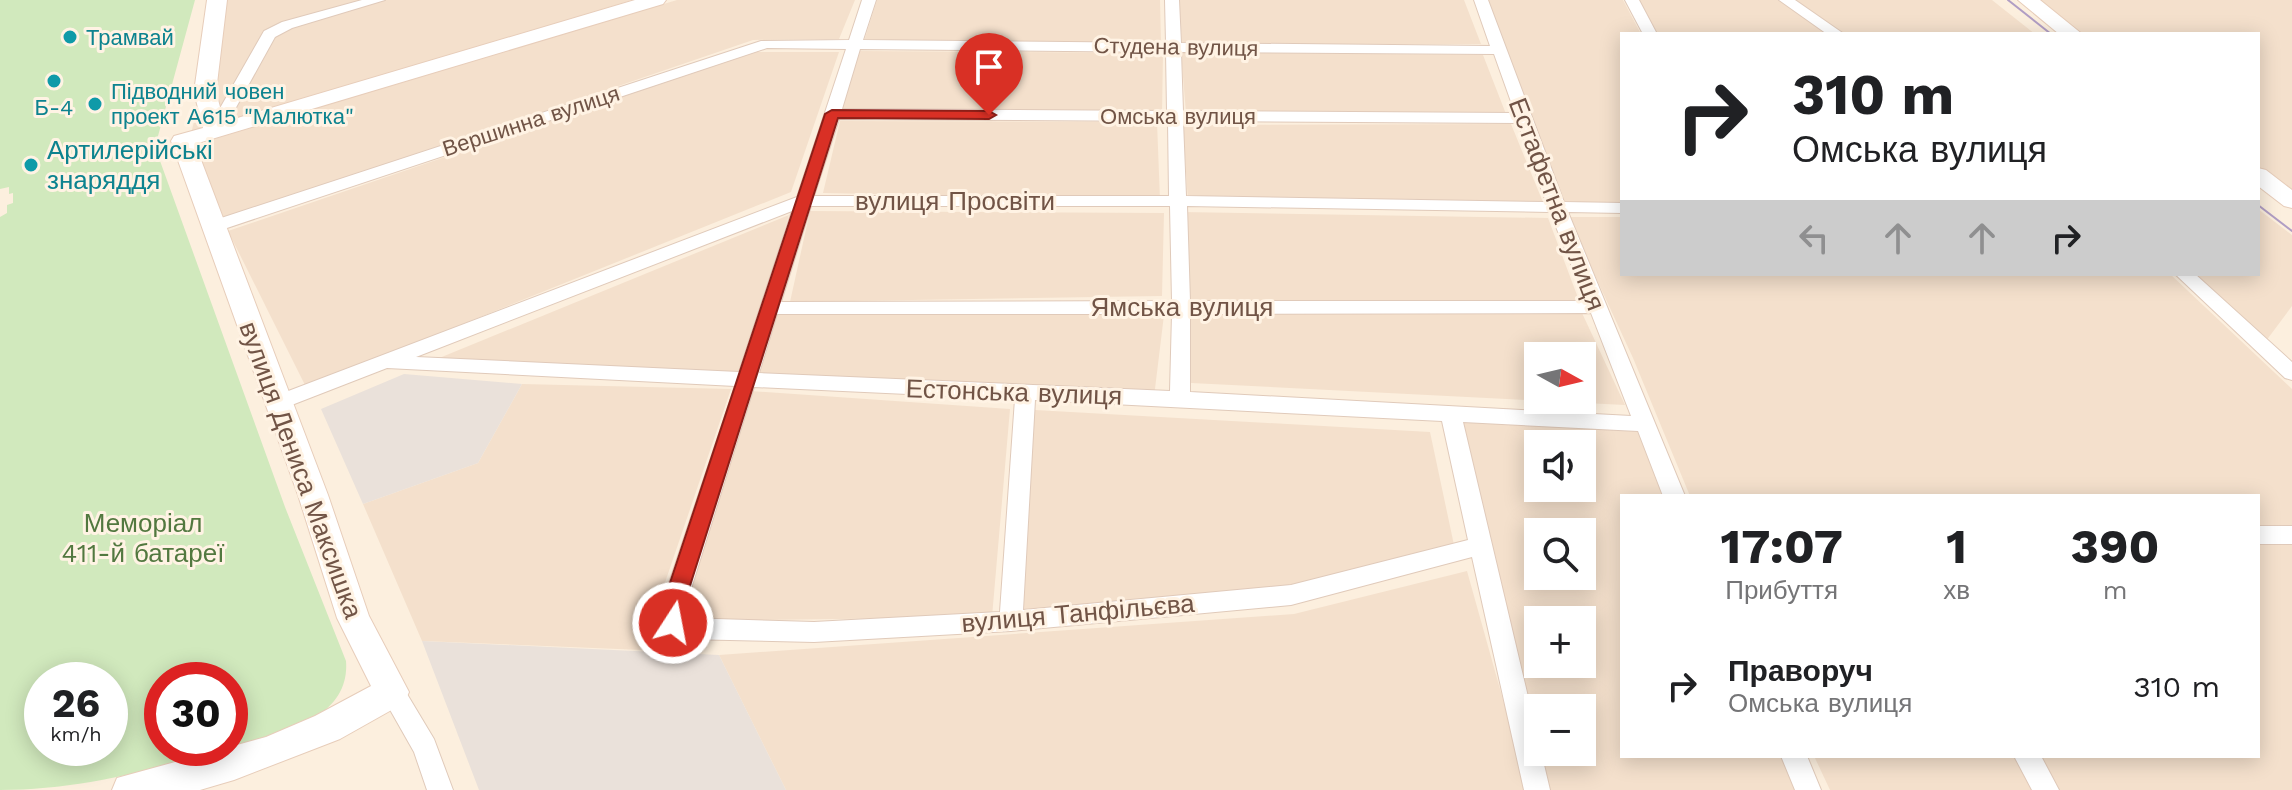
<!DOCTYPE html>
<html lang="uk">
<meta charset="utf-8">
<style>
body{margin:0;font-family:"Work Sans",sans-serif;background:#f6f6f6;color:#202124;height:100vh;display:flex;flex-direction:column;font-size:30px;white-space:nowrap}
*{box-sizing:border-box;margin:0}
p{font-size:26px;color:#757577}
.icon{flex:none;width:44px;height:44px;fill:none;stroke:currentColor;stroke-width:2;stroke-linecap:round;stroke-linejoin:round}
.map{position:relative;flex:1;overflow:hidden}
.side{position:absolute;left:1620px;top:494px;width:640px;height:264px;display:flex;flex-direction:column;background:#fff;border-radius:0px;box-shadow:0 4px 20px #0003}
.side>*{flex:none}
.banner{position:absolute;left:1620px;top:32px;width:640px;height:244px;border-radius:0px;box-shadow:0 4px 20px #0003;background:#fff;color:#202124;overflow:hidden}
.needle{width:52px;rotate:98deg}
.buttons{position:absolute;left:1524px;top:342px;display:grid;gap:16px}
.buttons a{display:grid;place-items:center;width:72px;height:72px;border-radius:0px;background:#fff;box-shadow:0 4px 20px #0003;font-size:40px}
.speed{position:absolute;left:24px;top:662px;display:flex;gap:16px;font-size:40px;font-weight:700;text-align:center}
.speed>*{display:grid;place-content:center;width:104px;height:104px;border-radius:50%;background:#fff;box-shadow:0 4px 20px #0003;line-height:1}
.speed small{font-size:20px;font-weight:400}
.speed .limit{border:12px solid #d22;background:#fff;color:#111}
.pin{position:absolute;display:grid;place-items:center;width:68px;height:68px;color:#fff;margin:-82px -34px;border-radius:50% 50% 50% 0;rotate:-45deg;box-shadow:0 0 8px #0007}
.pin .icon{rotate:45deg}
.me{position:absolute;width:88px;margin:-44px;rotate:11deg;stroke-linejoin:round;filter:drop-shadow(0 0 6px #0008)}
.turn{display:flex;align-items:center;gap:28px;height:168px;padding:0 40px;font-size:36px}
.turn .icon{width:104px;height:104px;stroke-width:2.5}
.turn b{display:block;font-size:56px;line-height:68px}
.lanes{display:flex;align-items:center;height:76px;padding:0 40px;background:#0003;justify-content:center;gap:40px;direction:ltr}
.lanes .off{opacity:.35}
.eta{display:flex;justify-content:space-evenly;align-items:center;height:136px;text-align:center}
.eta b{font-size:48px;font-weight:700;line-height:56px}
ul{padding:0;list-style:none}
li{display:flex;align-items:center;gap:24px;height:112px;padding:0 40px}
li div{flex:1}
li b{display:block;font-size:30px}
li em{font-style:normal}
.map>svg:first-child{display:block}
.residential{fill:#f4e0cc;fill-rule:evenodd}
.industrial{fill:#eae1da}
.green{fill:#d1e9bd;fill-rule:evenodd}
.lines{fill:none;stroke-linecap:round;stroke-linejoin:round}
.street-casing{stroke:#e0caba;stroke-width:2}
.secondary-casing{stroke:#e7cdba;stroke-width:2}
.street{fill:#fff;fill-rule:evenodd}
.secondary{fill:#fff;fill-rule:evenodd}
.tram{stroke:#b19ec4;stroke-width:2}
.route{fill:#d93025;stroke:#8d1f18;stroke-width:2}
.culture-dot{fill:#0f9aa8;stroke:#fff3e4;stroke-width:3}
.labels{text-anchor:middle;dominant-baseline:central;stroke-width:6;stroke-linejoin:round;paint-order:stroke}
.far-culture-label{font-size:22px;fill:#0d838f;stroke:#fff3e4;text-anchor:start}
.far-street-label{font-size:22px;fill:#715446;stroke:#fff3e4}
.culture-label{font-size:26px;fill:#0d838f;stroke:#fff3e4;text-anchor:start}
.street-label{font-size:26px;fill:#715446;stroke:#fff3e4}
.park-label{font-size:26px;fill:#52783f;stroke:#fff3e4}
</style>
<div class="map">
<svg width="2292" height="790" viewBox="0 0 2292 790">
<rect width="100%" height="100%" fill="#fcefde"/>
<path class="residential" d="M224 0H632L190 138Z
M677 0H855L839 39 753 40 220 222 190 146Z
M877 0H1160L1161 44 864 41Z
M1179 0H1464L1481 44H1182Z
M1484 0H1623L1641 34H1622V204L1561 203Z
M1637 0H1782L1833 34H1655Z
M1788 0H1992L2035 34H1839Z
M2037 0H2292V194L2258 168V34H2082Z
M857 51 1163 53 1162 114 839 112Z
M753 52H839L791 192 306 387 228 231Z
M1181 52 1483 55 1506 114 1186 113Z
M840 121 1157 122 1160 200 823 193Z
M1511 124 1547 212 1188 202 1183 125Z
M2258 209 2292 235V306L2263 345 2188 274H2258Z
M810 211 1164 213 1162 296 790 302Z
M1181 212 1548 218 1580 303H1185Z
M789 215 741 376 432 361Z
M1568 217H1622V274H2170L2292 389V528L2258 529V496H1690L1633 358Z
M1186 310 1582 313 1625 405 1191 383ZM1538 356H1582V400H1538Z
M777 313 1164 315 1154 397 755 378Z
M522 384 731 389 642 650 422 641 363 504 478 463Z
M750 391 1010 409 992 617 675 621Z
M1035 410 1430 432 1454 545 1280 591 1014 610Z
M1457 416 1639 430 1668 496H1622V756H1782L1797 790H1549L1539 752H1582V708H1538V747ZM1538 444H1582V488H1538ZM1538 532H1582V576H1538ZM1538 620H1582V664H1538Z
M2258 540H2292V790H2055L2036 756H2258Z
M1467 571 1526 782 1523 790H786L719 655 1294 614Z
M1814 756H2015L2033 790H1830Z"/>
<path class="industrial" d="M404 374 522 384 478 463 363 504 321 409Z
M422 641 719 655 786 790H479Z"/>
<path class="green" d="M0 0H195L155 147 285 507 346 661C348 686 336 704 316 717 292 733 257 741 229 748 153 770 79 790 0 790V217L7 213V205L13 203V193L9 194V187L0 189ZM42 680H110V748H42ZM162 680H230V748H162Z"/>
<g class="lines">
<g class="street-casing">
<path id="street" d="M362 0H385L292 28 275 37 223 131 221 134H209L207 131 264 31 282 22Z
M862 0H876L863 40 1166 43 1165 0H1179L1181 43 1490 46 1474 0H1488L1564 202 1622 203V213L1568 212 1685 496H1663L1638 431 1463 422 1538 739V752H1541L1550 790H1524L1472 557 1291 605 1011 631 814 642 684 639 665 630 661 623 666 592 735 386 387 368 284 408H270L267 403 270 398 797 197 846 49 767 48 218 231H206L203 227 206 223 761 41 849 40ZM860 49 1166 52 1167 111 842 109ZM1181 52 1494 54 1515 113 1183 111ZM839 119 1168 121 1169 196H814ZM1183 121 1518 123 1546 202 1186 196ZM811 206H1170L1172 301 781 302ZM1187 206 1550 212 1586 301H1190ZM792 211 739 372 416 357ZM1591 313 1631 416 1190 392V314ZM777 314H1172L1170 391 759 373ZM754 387 1015 399 1000 612 814 622 685 618 690 592ZM1035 400 1442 421 1468 540 1291 585 1023 610Z
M1625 0H1639L1657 34H1643Z
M1779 0H1795L1844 34H1827Z
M2175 274H2195L2292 362V380L2285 378Z
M2258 526H2292V544H2258Z
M392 681 401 684 434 739 453 790H427L414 752 380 692 383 684Z
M1781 756H1807L1821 790H1795Z
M2014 756H2041L2059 790H2032Z"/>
</g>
<g class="secondary-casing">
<path id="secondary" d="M207 0H227L216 92 224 122 635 0H666L663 4 195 144 328 495 369 616 409 692 404 703 340 739 234 780 200 790H112L117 778 266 737 315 716 371 686 337 618 298 495 171 141 174 136 203 128 194 92Z
M2018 0H2040L2082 34H2059Z
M2258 168 2266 170 2292 190V208L2284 206 2258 186Z"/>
</g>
<use href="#street" class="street"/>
<use href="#secondary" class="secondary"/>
<path class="tram" d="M2008 0 2051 34
M2258 205 2292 231"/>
</g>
<path class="route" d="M832 110 989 111 996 115 989 119 838 118 688 592 680 629 673 632 665 629 662 623 667 592 825 114Z"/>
<g class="culture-dot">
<circle cx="70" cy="37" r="8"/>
<circle cx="54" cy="81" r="8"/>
<circle cx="95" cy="104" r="8"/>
<circle cx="31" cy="165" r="8"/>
</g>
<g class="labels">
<g class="far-culture-label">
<text x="86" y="37">Трамвай</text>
<text x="111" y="91">Підводний човен<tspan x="111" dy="25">проект А615 "Малютка"</tspan></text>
<text x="54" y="107" text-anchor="middle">Б-4</text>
</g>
<g class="far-street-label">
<text transform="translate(1176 47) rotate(1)">Студена вулиця</text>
<text x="1178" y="116">Омська вулиця</text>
<text transform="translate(531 121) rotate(-18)">Вершинна вулиця</text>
</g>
<g class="culture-label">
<text x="47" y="150">Артилерійські<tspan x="47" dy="30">знаряддя</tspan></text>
</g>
<g class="street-label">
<text x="955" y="201">вулиця Просвіти</text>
<text transform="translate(1557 204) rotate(69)">Естафетна вулиця</text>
<text x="1182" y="307">Ямська вулиця</text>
<text transform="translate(1014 392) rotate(2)">Естонська вулиця</text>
<text transform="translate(301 470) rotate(70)">вулиця Дениса Максишка</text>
<text transform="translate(1078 613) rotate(-5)">вулиця Танфільєва</text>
</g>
<g class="park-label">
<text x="143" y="523">Меморіал<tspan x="143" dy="30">411-й батареї</tspan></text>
</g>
</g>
</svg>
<div class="buttons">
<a><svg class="needle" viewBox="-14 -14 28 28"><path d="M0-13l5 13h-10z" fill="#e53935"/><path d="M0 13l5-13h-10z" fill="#757577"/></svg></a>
<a><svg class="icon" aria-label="sound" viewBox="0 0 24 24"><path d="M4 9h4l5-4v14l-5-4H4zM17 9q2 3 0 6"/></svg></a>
<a><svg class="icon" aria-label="search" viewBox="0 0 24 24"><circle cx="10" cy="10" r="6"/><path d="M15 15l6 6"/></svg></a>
<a>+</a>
<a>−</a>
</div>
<div class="speed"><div>26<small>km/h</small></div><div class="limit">30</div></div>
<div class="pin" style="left:989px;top:115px;background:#d93025"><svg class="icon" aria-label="arrive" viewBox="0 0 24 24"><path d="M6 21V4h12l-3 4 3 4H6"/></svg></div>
<svg class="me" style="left:673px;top:623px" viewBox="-20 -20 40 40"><circle r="17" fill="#d93025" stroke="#fff" stroke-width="3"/><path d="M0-11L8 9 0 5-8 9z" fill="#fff"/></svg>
<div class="banner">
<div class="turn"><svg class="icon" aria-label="right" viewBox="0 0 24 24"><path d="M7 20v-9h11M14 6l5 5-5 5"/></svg><div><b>310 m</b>Омська вулиця</div></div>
<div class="lanes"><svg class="icon off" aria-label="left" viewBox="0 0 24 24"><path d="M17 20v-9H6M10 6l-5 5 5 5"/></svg><svg class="icon off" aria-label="ahead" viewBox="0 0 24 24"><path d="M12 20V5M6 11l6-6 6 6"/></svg><svg class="icon off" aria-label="ahead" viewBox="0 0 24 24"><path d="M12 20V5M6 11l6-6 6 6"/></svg><svg class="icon" aria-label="right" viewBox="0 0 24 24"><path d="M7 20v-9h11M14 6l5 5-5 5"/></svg></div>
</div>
<section class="side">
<div class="eta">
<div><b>17:07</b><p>Прибуття</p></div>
<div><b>1</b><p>хв</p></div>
<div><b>390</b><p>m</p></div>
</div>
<ul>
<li><svg class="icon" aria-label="right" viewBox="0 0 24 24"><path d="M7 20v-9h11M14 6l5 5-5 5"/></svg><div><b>Праворуч</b><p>Омська вулиця</p></div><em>310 m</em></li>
</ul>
</section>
</div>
